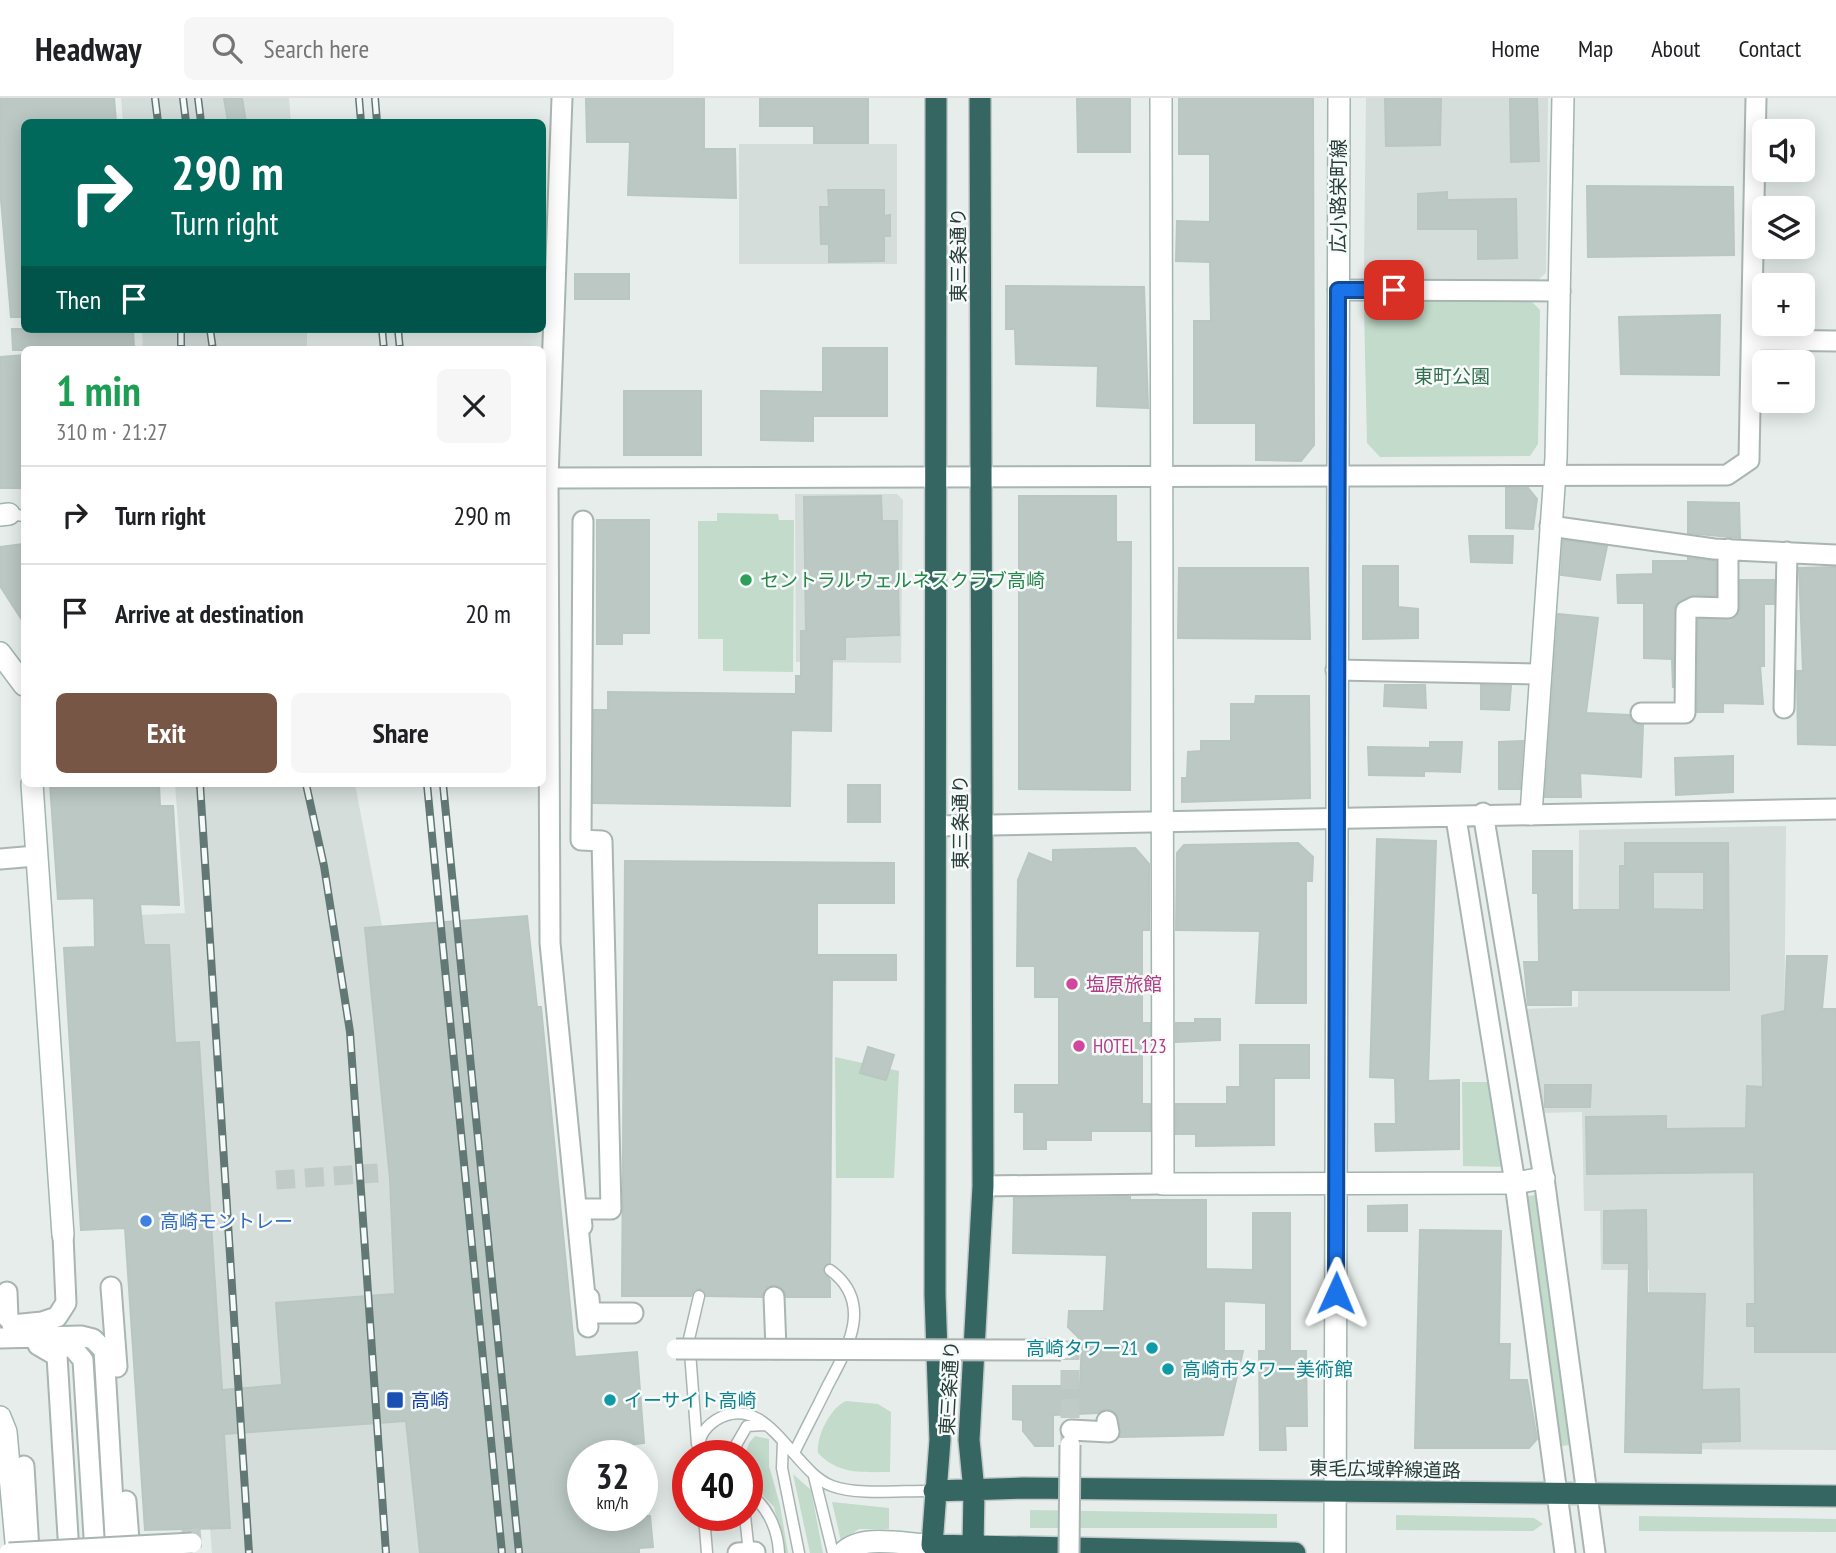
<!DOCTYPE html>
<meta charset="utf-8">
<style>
body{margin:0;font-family:"PT Sans Narrow","Noto Sans JP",sans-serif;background:#f6f6f6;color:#202124;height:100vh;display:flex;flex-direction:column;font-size:26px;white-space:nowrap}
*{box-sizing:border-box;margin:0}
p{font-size:23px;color:#757577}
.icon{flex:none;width:38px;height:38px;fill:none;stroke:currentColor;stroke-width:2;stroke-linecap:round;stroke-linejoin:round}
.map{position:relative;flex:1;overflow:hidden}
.drawer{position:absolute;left:21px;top:248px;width:525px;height:441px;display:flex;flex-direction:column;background:#fff;border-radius:10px;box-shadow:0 4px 18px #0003}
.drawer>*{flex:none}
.banner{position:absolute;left:21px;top:21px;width:525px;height:214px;border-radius:10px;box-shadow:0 4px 18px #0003;background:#00695c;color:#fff;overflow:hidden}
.controls{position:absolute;left:1752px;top:21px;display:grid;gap:14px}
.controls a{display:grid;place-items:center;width:63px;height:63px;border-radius:10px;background:#fff;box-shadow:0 4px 18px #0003;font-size:35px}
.speed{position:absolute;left:567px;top:1342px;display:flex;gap:14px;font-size:35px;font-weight:700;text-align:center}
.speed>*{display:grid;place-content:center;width:91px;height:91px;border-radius:50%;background:#fff;box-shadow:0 4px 18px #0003;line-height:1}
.speed small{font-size:18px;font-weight:400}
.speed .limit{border:10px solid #d22;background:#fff;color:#111}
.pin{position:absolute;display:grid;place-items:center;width:60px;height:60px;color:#fff;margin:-30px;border-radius:14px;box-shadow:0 4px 10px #0006}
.me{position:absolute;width:77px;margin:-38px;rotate:1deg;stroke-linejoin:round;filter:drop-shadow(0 0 5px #0008)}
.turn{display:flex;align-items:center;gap:24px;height:147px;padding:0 35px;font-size:32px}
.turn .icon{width:91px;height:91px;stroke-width:2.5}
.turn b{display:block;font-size:49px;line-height:60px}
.then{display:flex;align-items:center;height:66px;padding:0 35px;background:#0003;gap:14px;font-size:26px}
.round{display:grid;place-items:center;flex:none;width:74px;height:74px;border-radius:10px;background:#f6f6f6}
.headline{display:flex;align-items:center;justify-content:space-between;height:119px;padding:0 35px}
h1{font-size:42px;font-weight:700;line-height:52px;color:#1e9e55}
.cta{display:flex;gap:14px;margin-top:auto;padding:14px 35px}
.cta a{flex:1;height:80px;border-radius:10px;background:#775646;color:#fff;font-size:28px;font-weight:700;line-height:80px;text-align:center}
.cta a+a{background:#f6f6f6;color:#202124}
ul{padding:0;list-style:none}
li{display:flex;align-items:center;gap:21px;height:98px;padding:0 35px;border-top:2px solid #e0e0e0}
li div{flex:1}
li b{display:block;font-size:26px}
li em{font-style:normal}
header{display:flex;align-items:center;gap:42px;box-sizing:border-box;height:98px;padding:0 35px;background:#fff;border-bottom:2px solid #e0e0e0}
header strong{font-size:33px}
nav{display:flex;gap:38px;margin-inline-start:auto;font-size:24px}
.search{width:490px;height:63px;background:#f6f6f6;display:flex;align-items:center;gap:18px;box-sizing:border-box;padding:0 24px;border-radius:10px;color:#757577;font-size:26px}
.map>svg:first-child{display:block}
.built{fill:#d4ddda}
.green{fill:#c2dbcb}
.building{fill:#bbc8c4;stroke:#b9c6c2;stroke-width:2;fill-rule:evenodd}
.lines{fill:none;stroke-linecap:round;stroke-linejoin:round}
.street-tunnel{stroke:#c0cac7;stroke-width:19;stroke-dasharray:19 10;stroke-linecap:butt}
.lane-casing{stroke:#a9b5b2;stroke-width:13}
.street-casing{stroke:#a9b5b2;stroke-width:23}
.secondary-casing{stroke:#a2b5b0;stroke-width:24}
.highway-casing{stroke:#c3c9c8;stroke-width:24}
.lane{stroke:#fff;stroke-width:10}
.street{stroke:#fff;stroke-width:19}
.secondary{stroke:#fff;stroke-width:21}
.highway{stroke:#366661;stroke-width:21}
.rail-casing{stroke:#627875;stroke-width:8}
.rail{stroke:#f6faf8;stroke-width:5;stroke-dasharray:16;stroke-linecap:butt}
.street-bridge-casing{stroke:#a9b5b2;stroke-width:23;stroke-linecap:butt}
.street-bridge{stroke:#fff;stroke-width:19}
.route-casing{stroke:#114b97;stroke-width:18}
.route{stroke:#1a73e8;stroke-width:12}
.leisure-dot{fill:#2e9e5b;stroke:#f6faf8;stroke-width:2.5}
.hotel-dot{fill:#d1479c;stroke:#f6faf8;stroke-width:2.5}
.shop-dot{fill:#3f7fe0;stroke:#f6faf8;stroke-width:2.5}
.culture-dot{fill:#0f9aa8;stroke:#f6faf8;stroke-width:2.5}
.transit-dot{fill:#1a4fb4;stroke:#f6faf8;stroke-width:2.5}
.labels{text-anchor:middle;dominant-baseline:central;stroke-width:5;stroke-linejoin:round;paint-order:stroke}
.street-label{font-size:19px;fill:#273d39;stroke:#f6faf8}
.park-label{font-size:19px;fill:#356f52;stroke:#f6faf8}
.leisure-label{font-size:19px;fill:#27864d;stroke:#f6faf8;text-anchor:start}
.hotel-label{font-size:19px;fill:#b23c85;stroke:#f6faf8;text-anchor:start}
.shop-label{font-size:19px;fill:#366cbe;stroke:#f6faf8;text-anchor:start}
.culture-label{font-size:19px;fill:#0d838f;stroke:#f6faf8;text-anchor:start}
.transit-label{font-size:19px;fill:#164399;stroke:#f6faf8;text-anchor:start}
</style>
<header>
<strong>Headway</strong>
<div class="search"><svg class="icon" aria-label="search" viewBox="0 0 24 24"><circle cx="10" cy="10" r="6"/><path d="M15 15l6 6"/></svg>Search here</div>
<nav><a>Home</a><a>Map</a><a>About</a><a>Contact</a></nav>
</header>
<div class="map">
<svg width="1836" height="1455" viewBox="0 0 1836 1455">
<rect width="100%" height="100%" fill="#e6edeb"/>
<path class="built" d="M121 0H289L291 24H123Z
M1366 0H1548L1546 175 1533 186 1377 187 1364 172Z
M739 46H897V166H739Z
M142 231H307V252H143Z
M795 396H897L903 402 901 565 796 564Z
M175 686H355L382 828 439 1455H212L210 1430 145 1432 125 1130 81 1132 64 850 95 849 94 819 185 815Z
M1786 728 1784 965 1836 966V1352L1649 1351V1172H1601L1600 1113H1584L1582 1014 1540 1015 1524 911 1578 909 1579 732Z"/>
<path class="green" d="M1374 198 1528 200 1540 212 1538 346 1530 358 1380 359 1367 345 1364 210Z
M717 415 778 416 779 422H794L793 574 723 573V541H698V423H717Z
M835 959 899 973 894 1080H836Z
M1462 984H1493L1506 1069 1463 1068Z
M1535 1097 1572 1347 1559 1348 1523 1099Z
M846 1303 878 1306 891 1314 890 1374C862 1374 839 1377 818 1355 816 1339 830 1310 846 1303Z
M755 1338 769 1341V1368L780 1407 788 1455H784L774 1409 750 1384 746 1354 749 1345Z
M793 1376 811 1392 823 1455H810Z
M832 1404 889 1410V1431H859L841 1443Z
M1030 1412 1277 1416V1430H1030Z
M1396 1417 1534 1420 1543 1426 1533 1433 1396 1432Z
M1639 1418 1836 1421V1434L1639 1433Z"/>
<path class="building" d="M0 0H114L116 24H24V219H11L0 90Z
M224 0H242L246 24H228Z
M586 0H704V51H735L736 100 628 97 630 44H587Z
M760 0H868V45H814V28H760Z
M1077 0H1130V54H1078Z
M1179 0H1313L1314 347 1301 363 1256 362V325H1194V223H1211L1210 164 1176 163 1177 123 1210 124V56H1179Z
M1385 0H1441L1440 47 1386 48Z
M1510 0H1537L1539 63 1511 64Z
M1587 88 1733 89 1734 157 1588 159Z
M828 92H884V118L890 117V138H884V163L829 164V146H821L820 109H829Z
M1447 94V102L1516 101 1517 160 1478 161V131H1418V96Z
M575 176H629V201H575Z
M1006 188 1144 189 1148 310 1097 308 1098 268 1016 266 1015 231H1006Z
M1720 217 1719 277 1621 276 1619 219Z
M12 231H133L134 252H13Z
M823 250H887V318H813V343L761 342V293L823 294Z
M24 257V390H0V259Z
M624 293H701V357H624Z
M1506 390H1528L1537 401 1533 431 1506 430Z
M881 398 882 423H897L899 537 845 539V561H832L831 633 791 632 790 708 593 705 594 612H608V594L796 596V578H801V533H806L804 399Z
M1019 398H1116V444H1131L1130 692 1019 691Z
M1688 404 1739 405 1740 440 1688 435Z
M597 422H649V535H622V546H597Z
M1469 438H1513L1512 465 1471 464Z
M1563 442 1607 448 1600 482 1561 477Z
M24 446V525L0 488V449Z
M1688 460 1716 463V497L1689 498 1675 507 1673 590 1672 561 1644 560V505H1618L1617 477 1653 476V463H1688Z
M1363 468H1398V509L1418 511V540L1363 541Z
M1836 469V647L1798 646 1797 573H1803L1799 470Z
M1179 470H1308L1310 541 1178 540Z
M1740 482H1774V506H1764V568H1760L1763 606 1723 605V614H1697L1698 521 1734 520 1740 511Z
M1558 516 1598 520 1586 615 1629 617 1634 625 1643 627 1641 679 1580 675 1581 699H1545Z
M1385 587H1425L1426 610 1384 608Z
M1481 587 1511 588 1509 612 1481 611Z
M1256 598H1309L1310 700 1182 704V680H1187L1188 654 1201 653V643H1231V606H1255Z
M1523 643 1520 691H1499V644Z
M1430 644H1462L1460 674 1424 673V678L1369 677 1368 649 1430 650Z
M1733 658V694L1676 697 1675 660Z
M50 686H159L160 708H173L179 807 140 806 144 847H169L175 945 199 944 222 1292 282 1287 276 1205 395 1196 390 1081 365 830 527 818 537 909H541L575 1259 637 1254 644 1345 629 1347 630 1358H583V1418H650L653 1449 639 1450V1455H420L406 1323 224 1336 230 1430 145 1432 125 1130 81 1132 64 850 95 849 94 800 58 801Z
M848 687H880V724H848Z
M1377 741 1436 743 1428 983 1459 982V1051L1376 1053 1375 1026H1396L1395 980 1370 979Z
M1298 745 1313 759 1312 783H1306V905H1256L1260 833 1176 832 1177 755 1184 747Z
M1625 745H1728L1729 892H1571V907H1528L1524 864H1539L1538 795H1533V753H1572V812H1620V768H1625ZM1653 774H1704V812L1653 811Z
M1135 750 1149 766V832H1142V925H1150V944H1142V1006H1150V1033H1091V1042H1046V1051H1024V1014H1015V987H1059V899H1035V868H1017L1018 782 1029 755 1053 765V752Z
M625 763 894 765V805H817V857H896V882H832L830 1165 823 1171 830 1183V1199H786L784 1192 774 1187 767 1189 762 1199 706 1198 700 1191 694 1192 691 1198H622Z
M1787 858H1827L1822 911H1836V1254H1755V1228H1747V1206H1755L1754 1074 1587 1076 1586 1019 1666 1018V1031L1746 1030 1747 988 1763 989 1762 918 1785 913Z
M1195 921H1220V942L1176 944V925H1195Z
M1240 947H1309V980H1274V1047L1196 1048V1036H1176V1006H1227V989H1240Z
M868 949 894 957 886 982 860 975Z
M1545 987H1591L1590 1009H1545Z
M1130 1099V1102H1206V1171L1253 1172V1115H1290V1253H1306L1307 1328H1285L1286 1352H1260L1259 1253H1266V1205L1224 1203V1253H1243L1223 1337 1120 1339 1117 1316 1105 1311 1098 1315 1053 1317V1348H1035L1023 1333V1322L1013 1321V1288H1080L1082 1243 1068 1229 1069 1213H1104L1107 1157 1013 1155 1014 1100Z
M1407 1107V1133H1368V1108Z
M1646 1112 1647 1195 1705 1196 1702 1292 1739 1291 1740 1343 1701 1344V1355L1625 1354 1629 1165H1604V1113Z
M1420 1132 1501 1133 1499 1246H1510L1509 1282H1527L1537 1341 1529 1350H1415Z"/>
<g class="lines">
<path class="street-tunnel" d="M276 1082 378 1075
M1061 1252H1070V1347
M191 1431 193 1455"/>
<g class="lane-casing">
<path id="lane" d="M9 416 24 418
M783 1343 782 1370 799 1455
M697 1346 689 1241 699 1198
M794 1355C805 1332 817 1310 828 1287 848 1250 874 1204 830 1172
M698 1358C698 1342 702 1331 716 1322 767 1291 793 1374 832 1388 859 1398 904 1392 934 1393
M738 1358 736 1347 747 1328 766 1327
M814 1378 833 1455
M747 1394C767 1407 778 1431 779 1455
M704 1418 707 1455
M745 1418 749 1455"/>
</g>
<g class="street-casing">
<path id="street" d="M562 0 548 380 550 845 588 1229
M1338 192 1560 193
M1752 242 1836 243
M548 380 1727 377 1749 362 1756 0
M1550 428 1714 451 1836 457
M1336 572 1540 576
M1784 610 1787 454
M1641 615H1685L1686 513 1694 509 1728 510V451
M1483 715 1544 1080 1595 1455
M1456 720 1515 1085 1565 1455
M937 728 1836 711
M0 761 36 758
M983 1088 1163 1086
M582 1128 580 1111H611L602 743 581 742 583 423
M111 1189 117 1269
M7 1194 8 1220
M774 1199 776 1251
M589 1200 590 1215H633
M12 1227 42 1224 57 1219 66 1205 63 1137
M0 1240 81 1238 93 1241 104 1252 116 1455
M50 1246 73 1250 83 1262 95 1455
M38 1247 57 1258 69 1455
M1071 1332 1109 1334 1107 1323
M24 1368 29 1453
M126 1403 130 1455
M738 1455 755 1454"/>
</g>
<g class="secondary-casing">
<path id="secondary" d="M1161 0 1163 1086 1515 1085 1544 1080
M0 417 9 416
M0 555 24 587
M32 686 63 1137
M1531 716 1556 360 1563 0
M0 1319 6 1334 17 1455
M843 1455C862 1435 906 1447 932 1447
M1335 1455 1339 0"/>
</g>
<g class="highway-casing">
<path id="highway" d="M936 0 935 1197 940 1342 932 1447 1295 1455
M934 1393 1023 1390 1836 1398
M973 1448 974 1393 969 1342 983 1088 980 0"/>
</g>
<use href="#lane" class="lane"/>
<use href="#street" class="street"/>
<use href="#secondary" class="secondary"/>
<use href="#highway" class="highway"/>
<g class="rail-casing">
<path id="rail" d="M155 0 158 24
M183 0 186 24
M198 0 201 24
M359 0 361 24
M375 0 377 24
M181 231V252
M210 231 213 252
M382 231 384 252
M398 231 400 252
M200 686 249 1455
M306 686 324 768 350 934 386 1455
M427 686 502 1455
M443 686 519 1455"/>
</g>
<use href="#rail" class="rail"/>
<g class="street-bridge-casing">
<path id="street-bridge" d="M676 1251 1061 1252
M9 1455 192 1445
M1069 1455 1070 1347"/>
</g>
<use href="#street-bridge" class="street-bridge"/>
</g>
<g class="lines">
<g class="route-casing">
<path id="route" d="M1336 1195 1338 192H1394"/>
</g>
<use href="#route" class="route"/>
</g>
<circle class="leisure-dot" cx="746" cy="482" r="7"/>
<g class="hotel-dot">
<circle cx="1072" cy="886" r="7"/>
<circle cx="1079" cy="948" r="7"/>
</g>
<circle class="shop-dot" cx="146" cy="1123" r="7"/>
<g class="culture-dot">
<circle cx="1152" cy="1250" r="7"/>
<circle cx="1168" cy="1271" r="7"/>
<circle cx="610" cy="1302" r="7"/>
</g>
<rect class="transit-dot" x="386" y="1293" width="18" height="18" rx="3.5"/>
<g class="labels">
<g class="street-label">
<text transform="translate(1338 98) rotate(-90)">広小路栄町線</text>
<text transform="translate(958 157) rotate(-90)">東三条通り</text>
<text transform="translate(960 724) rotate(-90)">東三条通り</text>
<text transform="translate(949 1290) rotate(-87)">東三条通り</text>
<text transform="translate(1385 1371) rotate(1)">東毛広域幹線道路</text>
</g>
<g class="park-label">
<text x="1452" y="278">東町公園</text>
</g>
<g class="leisure-label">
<text x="760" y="482">セントラルウェルネスクラブ高崎</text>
</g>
<g class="hotel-label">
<text x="1086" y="886">塩原旅館</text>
<text x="1093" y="948">HOTEL 123</text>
</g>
<g class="shop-label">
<text x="160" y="1123">高崎モントレー</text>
</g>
<g class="culture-label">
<text x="1138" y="1250" text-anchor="end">高崎タワー21</text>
<text x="1182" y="1271">高崎市タワー美術館</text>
<text x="624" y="1302">イーサイト高崎</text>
</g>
<g class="transit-label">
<text x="411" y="1302">高崎</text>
</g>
</g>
</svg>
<div class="controls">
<a><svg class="icon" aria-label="sound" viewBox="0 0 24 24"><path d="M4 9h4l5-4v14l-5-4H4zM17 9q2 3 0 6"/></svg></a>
<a><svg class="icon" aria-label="layers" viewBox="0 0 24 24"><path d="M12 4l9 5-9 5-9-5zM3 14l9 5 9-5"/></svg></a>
<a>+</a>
<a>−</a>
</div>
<div class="speed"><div>32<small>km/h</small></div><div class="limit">40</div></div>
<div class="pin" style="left:1394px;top:192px;background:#d93025"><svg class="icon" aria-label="arrive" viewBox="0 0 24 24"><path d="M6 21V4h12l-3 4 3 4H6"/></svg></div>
<svg class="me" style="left:1336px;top:1195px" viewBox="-20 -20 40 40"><path d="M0-17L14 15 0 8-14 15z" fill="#1a73e8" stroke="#fff" stroke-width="4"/></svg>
<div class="banner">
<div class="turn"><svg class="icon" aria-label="right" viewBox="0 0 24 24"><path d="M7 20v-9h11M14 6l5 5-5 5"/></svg><div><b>290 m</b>Turn right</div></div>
<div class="then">Then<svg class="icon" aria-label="arrive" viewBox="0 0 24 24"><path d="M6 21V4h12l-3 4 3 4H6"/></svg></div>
</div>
<section class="drawer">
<div class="headline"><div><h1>1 min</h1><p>310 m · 21:27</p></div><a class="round"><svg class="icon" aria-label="close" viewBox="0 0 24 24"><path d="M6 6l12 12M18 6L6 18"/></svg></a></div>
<ul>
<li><svg class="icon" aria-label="right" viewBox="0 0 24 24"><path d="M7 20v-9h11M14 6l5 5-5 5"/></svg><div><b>Turn right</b></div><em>290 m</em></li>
<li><svg class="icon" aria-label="arrive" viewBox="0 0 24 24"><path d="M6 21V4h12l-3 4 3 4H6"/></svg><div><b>Arrive at destination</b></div><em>20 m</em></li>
</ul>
<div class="cta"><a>Exit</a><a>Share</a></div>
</section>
</div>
